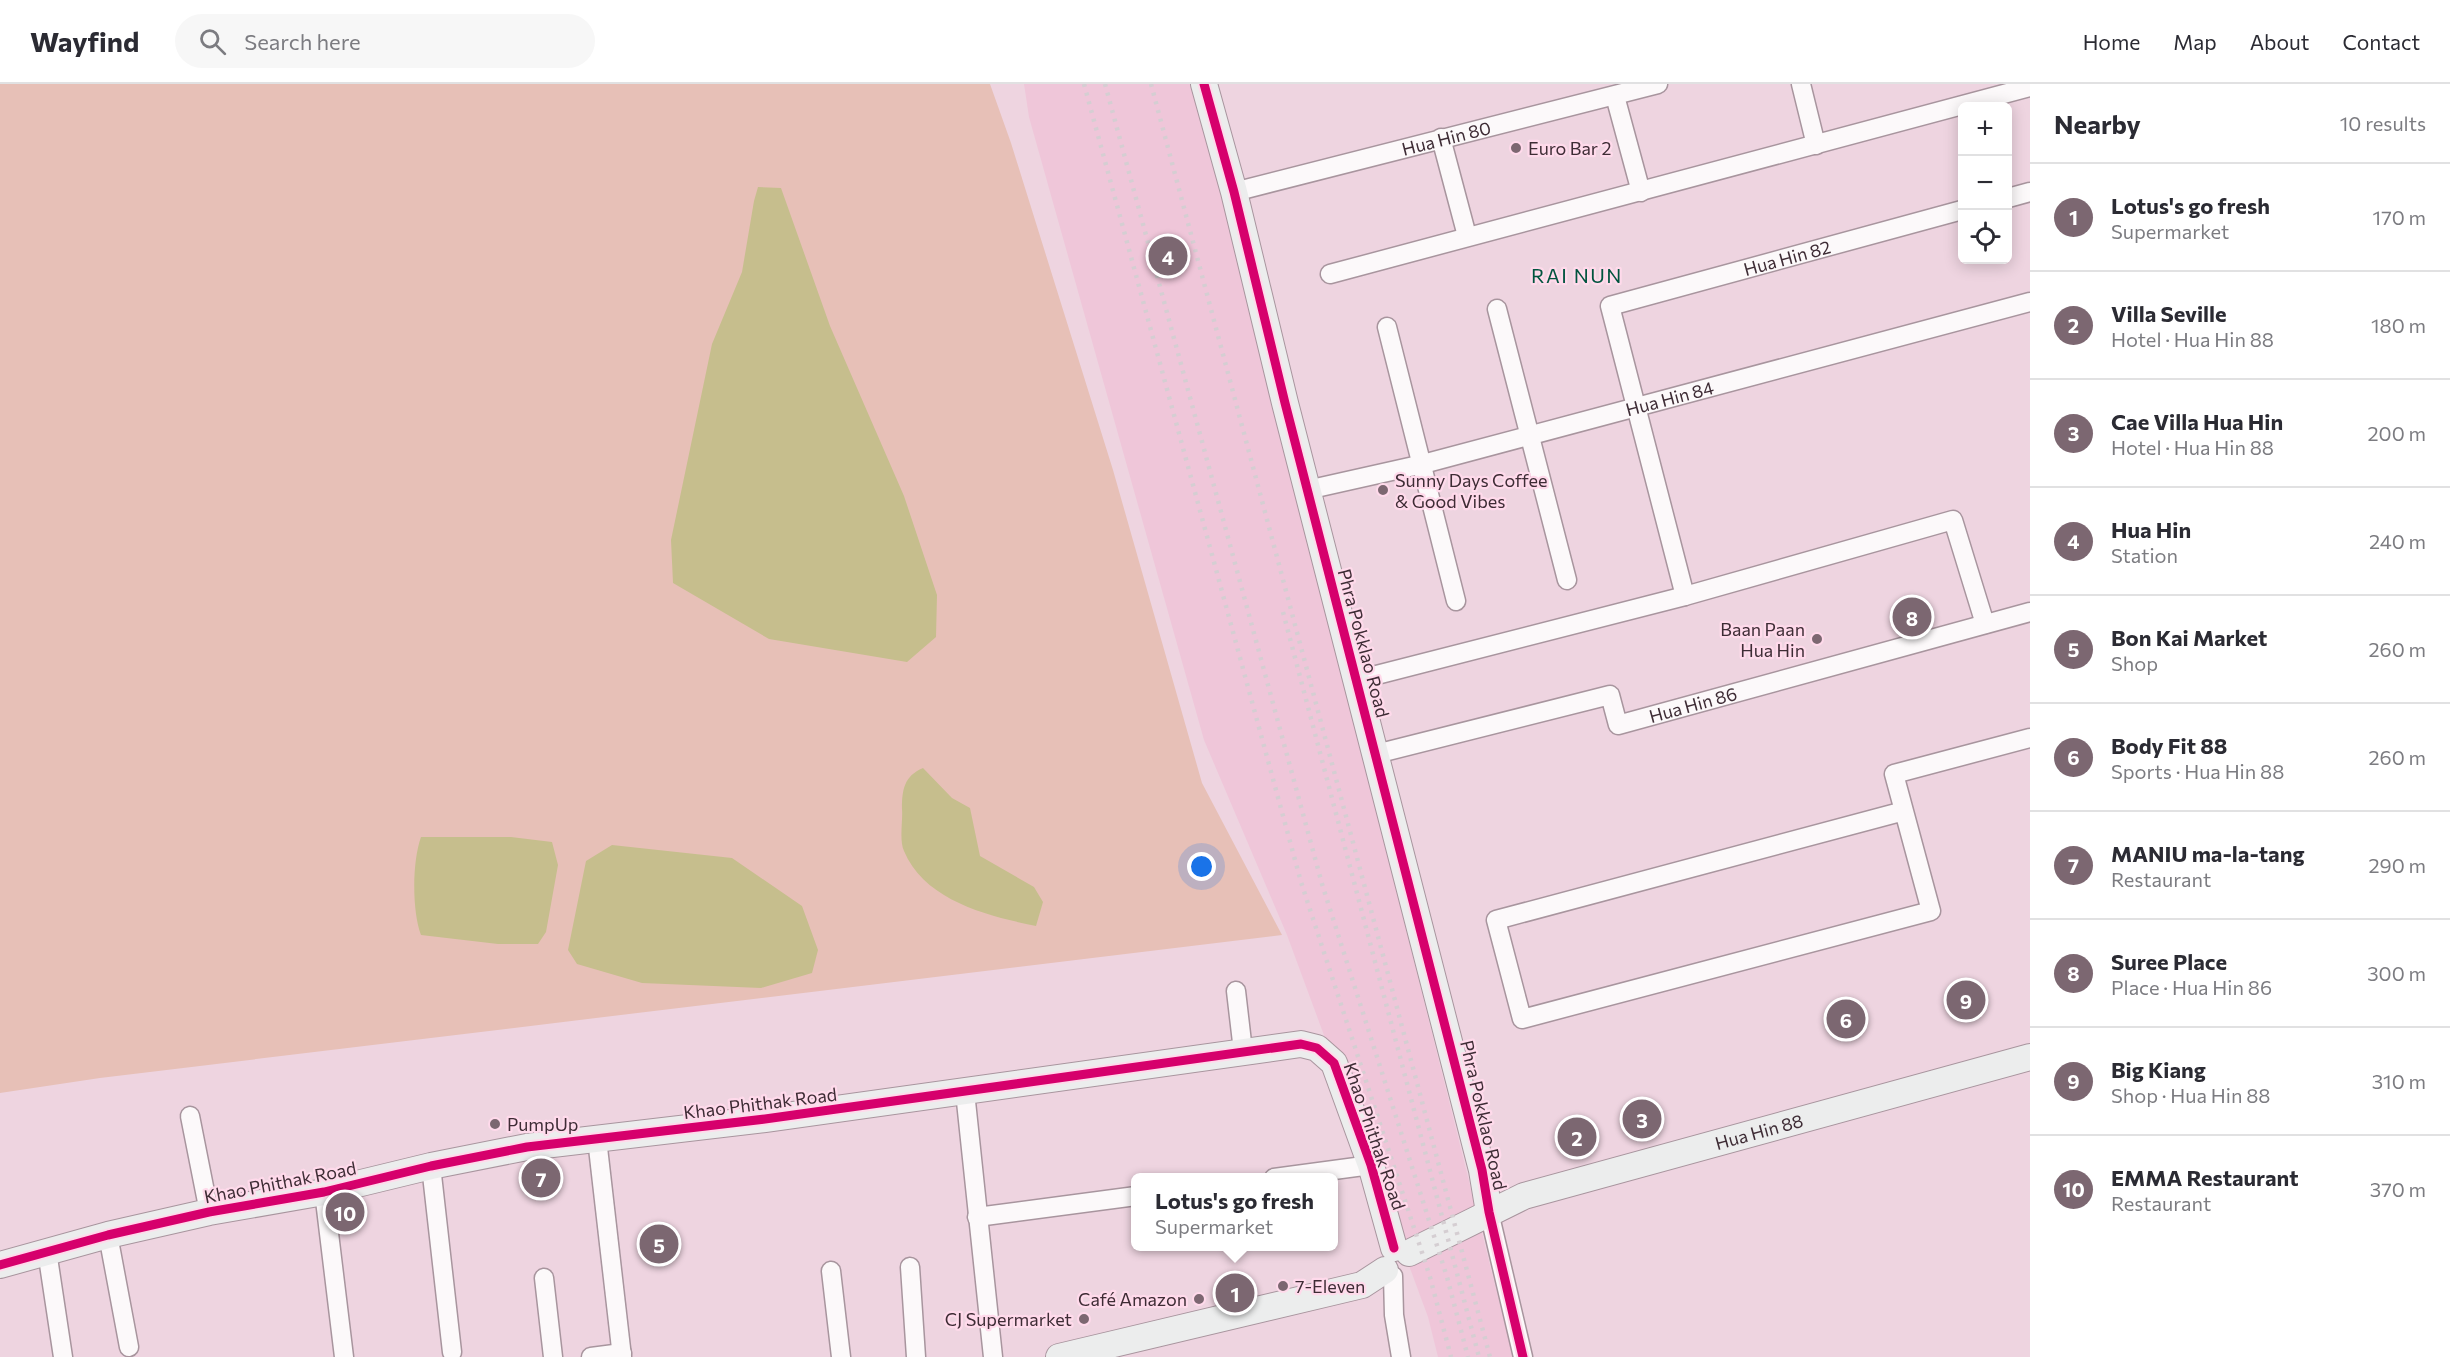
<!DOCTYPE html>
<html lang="en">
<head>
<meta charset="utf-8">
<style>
	:root { --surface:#fff; --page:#f7f7f7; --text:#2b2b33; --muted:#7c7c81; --line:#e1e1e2; --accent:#7c6771 }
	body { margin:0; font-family:Commissioner,sans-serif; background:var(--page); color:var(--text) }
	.controls { position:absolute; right:18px; top:18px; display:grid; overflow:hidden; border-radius:9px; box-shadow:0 3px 15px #0003 }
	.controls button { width:54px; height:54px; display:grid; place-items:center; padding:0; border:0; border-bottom:2px solid var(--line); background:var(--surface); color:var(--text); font:30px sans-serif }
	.you { position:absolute; left:1202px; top:783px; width:21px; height:21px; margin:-15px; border:4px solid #fff; border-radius:50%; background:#1a73e8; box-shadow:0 0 0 9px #1a73e833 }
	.badge { display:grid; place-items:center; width:39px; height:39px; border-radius:50%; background:var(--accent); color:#fff; font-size:20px; font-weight:700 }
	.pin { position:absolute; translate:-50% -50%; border:3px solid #fff; box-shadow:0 2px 6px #0006 }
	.popup { position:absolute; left:1131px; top:1089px; width:207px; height:78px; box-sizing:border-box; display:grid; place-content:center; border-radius:9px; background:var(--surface); filter:drop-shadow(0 2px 4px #0005); font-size:20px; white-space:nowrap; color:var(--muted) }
	.popup b { font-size:22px; color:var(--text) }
	.popup::after { content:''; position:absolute; left:50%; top:100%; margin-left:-12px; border:12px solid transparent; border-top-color:var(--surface) }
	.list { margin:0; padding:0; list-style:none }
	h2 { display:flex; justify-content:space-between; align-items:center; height:78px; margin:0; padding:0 24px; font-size:26px }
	h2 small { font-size:20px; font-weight:400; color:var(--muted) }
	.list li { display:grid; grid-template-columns:39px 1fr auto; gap:18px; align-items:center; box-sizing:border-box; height:108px; padding:0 24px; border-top:2px solid var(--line) }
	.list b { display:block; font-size:22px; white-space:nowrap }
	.list p { margin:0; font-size:20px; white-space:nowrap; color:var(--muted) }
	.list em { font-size:20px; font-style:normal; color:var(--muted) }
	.icon { flex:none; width:33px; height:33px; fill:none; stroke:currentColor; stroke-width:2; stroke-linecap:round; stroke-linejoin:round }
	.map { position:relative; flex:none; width:2030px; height:1273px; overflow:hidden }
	header { display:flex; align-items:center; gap:36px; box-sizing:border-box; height:84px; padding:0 30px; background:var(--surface); border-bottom:2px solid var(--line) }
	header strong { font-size:28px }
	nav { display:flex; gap:33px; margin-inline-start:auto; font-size:21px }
	.search { width:420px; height:54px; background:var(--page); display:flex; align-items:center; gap:15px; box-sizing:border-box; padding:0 21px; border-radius:33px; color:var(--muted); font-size:22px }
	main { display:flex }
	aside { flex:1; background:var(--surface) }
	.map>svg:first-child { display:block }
	.built { fill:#efc6d9 }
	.green { fill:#e7c0b7 }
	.water { fill:#c6be8d }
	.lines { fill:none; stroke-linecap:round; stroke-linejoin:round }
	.street-casing { stroke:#a8959e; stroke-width:21 }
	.secondary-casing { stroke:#a8959e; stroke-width:28 }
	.street { stroke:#fcf9fa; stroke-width:18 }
	.secondary { stroke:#eceded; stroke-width:26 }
	.rail { stroke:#d5ced2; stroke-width:4.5; stroke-dasharray:3 6; stroke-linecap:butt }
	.cycleway-casing { stroke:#ffdaeb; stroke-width:13 }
	.cycleway { stroke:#d6006c; stroke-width:9 }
	.poi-dot { fill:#7c6771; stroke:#ffdaeb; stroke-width:2 }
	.labels { text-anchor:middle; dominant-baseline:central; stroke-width:4.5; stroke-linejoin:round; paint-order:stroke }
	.street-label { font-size:18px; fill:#3e2c35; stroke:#ffdaeb }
	.poi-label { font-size:18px; fill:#3e2c35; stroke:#ffdaeb; text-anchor:start }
	.neighbourhood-label { font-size:20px; letter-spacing:1.5px; fill:#00543e; stroke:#ffdaeb }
</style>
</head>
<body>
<header>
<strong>Wayfind</strong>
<div class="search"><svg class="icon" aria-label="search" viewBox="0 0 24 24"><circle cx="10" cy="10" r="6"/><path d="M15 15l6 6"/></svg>Search here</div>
<nav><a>Home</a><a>Map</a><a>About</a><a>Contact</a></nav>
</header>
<main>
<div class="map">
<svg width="2030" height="1273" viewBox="0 0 2030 1273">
	<rect width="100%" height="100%" fill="#eed4e0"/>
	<path class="built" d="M 1024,0 L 1192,0 L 1255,242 L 1513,1273 L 1438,1273 L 1428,1233 L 1287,851 L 1204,656 L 1029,33 Z"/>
	<path class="green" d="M 0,0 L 990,0 L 1011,59 L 1113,386 L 1202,699 L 1282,851 L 100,994 L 0,1009 Z"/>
	<path class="water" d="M 758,103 L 781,104 L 830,242 L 904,412 L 937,511 L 936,553 L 907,578 L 769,555 L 673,499 L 671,456 L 712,260 L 742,188 L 754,117 Z
		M 923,684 L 952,714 L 970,724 L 980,772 L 1034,803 L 1043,818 L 1036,842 C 988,832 925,817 904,767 C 899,756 903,737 902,725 C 902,706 904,692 923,684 Z
		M 421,753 L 511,753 L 552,758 L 558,781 L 546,848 L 538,860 L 498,860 L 421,851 C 412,827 412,778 421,753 Z
		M 612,761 L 732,774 L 802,822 L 818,866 L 812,889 L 761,904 L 642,899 L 577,880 L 568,866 L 586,777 Z"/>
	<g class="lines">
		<defs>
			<g id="street">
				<path d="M 1801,0 L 1816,61"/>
				<path d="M 1615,12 L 1641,108"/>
				<path d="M 1441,54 L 1467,152"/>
				<path id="s1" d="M 1234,108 L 1658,0"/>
				<path d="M 2008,114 L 2030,108"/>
				<path d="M 1330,190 L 2030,3"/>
				<path d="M 1497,225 L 1567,496"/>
				<path d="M 1387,243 L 1456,517"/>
				<path id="s2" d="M 1307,406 L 1423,380 L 2030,218"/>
				<path id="s3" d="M 1685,512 L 1610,222 L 1962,126"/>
				<path d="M 1357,596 L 1685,512 L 1953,436 L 1985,540"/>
				<path id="s4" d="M 1376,670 L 1610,611 L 1618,641 L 2030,528"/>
				<path d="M 1904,727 L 1496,836 L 1522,935 L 1931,827 L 1894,690 L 2030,654"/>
				<path d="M 1236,907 L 1243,967"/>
				<path d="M 965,1008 L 993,1273"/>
				<path d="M 190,1032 L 209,1128"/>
				<path d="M 597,1055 L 622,1273"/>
				<path d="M 431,1082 L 452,1268"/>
				<path d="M 1274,1094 L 1371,1081"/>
				<path d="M 324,1108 L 344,1273"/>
				<path d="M 1489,1128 L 1523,1273"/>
				<path d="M 977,1133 L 1136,1112"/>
				<path d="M 108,1151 L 129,1263"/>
				<path d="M 47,1167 L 63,1273"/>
				<path d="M 910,1183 L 916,1273"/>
				<path d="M 831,1187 L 841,1273"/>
				<path d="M 1393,1192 L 1394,1231 L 1401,1273"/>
				<path d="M 544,1194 L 553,1273"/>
				<path d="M 591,1273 L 622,1269"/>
			</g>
			<g id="secondary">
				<path d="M 1204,0 L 1234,108 L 1285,319 L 1482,1086 L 1489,1128"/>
				<path id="s5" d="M 1409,1169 L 1524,1112 L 2030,973"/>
				<path d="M 0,1181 L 108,1151 L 209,1128 L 324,1108 L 431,1082 L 527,1063 L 765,1035 L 1301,960 L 1317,964 L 1334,979 L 1371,1081 L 1394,1164"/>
				<path d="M 1059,1273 L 1362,1201 L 1385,1186"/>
			</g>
		</defs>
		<use href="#street" class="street-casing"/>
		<use href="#secondary" class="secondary-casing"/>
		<use href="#street" class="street"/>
		<use href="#secondary" class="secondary"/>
		<path class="rail" d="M 1084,0 L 1301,798 L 1430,1193 L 1451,1273
			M 1105,0 L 1322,800 L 1447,1193 L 1468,1273
			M 1151,0 L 1490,1273
			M 1283,528 L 1479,1273"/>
		<defs>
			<path id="cycleway" d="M 1204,0 L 1234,108 L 1285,319 L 1482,1086 L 1489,1128 L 1523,1273
				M 0,1181 L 108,1151 L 209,1128 L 324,1108 L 431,1082 L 527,1063 L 765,1035 L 1301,960 L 1317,964 L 1334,979 L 1371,1081 L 1394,1164"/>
		</defs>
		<use href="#cycleway" class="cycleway-casing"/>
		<use href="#cycleway" class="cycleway"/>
	</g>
	<g class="poi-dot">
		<circle cx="1516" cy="64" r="6"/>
		<circle cx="1383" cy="406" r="6"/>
		<circle cx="1817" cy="555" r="6"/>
		<circle cx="495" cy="1040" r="6"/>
		<circle cx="1283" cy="1202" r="6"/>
		<circle cx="1199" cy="1215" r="6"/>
		<circle cx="1084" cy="1235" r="6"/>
	</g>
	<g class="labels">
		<g class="street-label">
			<text stroke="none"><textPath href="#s1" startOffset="219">Hua Hin 80</textPath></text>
			<text stroke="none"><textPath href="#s3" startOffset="483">Hua Hin 82</textPath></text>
			<text stroke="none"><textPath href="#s2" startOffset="374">Hua Hin 84</textPath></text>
			<text transform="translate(1364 559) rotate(75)">Phra Pokklao Road</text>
			<text stroke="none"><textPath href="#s4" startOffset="350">Hua Hin 86</textPath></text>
			<text transform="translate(760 1019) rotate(-7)">Khao Phithak Road</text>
			<text transform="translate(1484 1031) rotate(77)">Phra Pokklao Road</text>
			<text stroke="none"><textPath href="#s5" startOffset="372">Hua Hin 88</textPath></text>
			<text transform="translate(1375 1052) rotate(71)">Khao Phithak Road</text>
			<text transform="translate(280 1098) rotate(-11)">Khao Phithak Road</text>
		</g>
		<g class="poi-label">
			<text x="1528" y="64">Euro Bar 2</text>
			<text x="1395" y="396">Sunny Days Coffee<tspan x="1395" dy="21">&amp; Good Vibes</tspan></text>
			<text x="1805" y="545" text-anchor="end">Baan Paan<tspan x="1805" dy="21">Hua Hin</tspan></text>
			<text x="507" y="1040">PumpUp</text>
			<text x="1295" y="1202">7-Eleven</text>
			<text x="1187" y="1215" text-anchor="end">Café Amazon</text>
			<text x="1072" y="1235" text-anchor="end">CJ Supermarket</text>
		</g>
		<g class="neighbourhood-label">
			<text x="1577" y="191">RAI NUN</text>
		</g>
	</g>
</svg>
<div class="controls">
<button>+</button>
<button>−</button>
<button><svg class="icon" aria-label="locate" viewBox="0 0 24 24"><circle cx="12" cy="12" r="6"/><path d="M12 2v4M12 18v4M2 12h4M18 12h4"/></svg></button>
</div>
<div class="you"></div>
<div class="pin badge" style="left:1235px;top:1209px">1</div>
<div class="popup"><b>Lotus's go fresh</b>Supermarket</div>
<div class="pin badge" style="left:1577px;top:1053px">2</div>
<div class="pin badge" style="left:1642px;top:1035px">3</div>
<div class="pin badge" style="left:1168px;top:172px">4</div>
<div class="pin badge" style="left:659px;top:1160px">5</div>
<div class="pin badge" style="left:1846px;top:935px">6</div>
<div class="pin badge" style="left:541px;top:1094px">7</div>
<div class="pin badge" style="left:1912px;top:533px">8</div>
<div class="pin badge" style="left:1966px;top:916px">9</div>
<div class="pin badge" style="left:345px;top:1128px">10</div>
</div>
<aside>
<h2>Nearby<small>10 results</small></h2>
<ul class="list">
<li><span class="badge">1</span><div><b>Lotus's go fresh</b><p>Supermarket</p></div><em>170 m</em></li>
<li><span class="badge">2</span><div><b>Villa Seville</b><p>Hotel · Hua Hin 88</p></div><em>180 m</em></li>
<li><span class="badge">3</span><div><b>Cae Villa Hua Hin</b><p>Hotel · Hua Hin 88</p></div><em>200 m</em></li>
<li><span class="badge">4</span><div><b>Hua Hin</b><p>Station</p></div><em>240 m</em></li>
<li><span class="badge">5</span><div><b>Bon Kai Market</b><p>Shop</p></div><em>260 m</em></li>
<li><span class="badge">6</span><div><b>Body Fit 88</b><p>Sports · Hua Hin 88</p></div><em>260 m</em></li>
<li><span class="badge">7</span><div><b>MANIU ma-la-tang</b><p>Restaurant</p></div><em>290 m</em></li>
<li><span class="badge">8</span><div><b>Suree Place</b><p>Place · Hua Hin 86</p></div><em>300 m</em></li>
<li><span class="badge">9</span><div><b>Big Kiang</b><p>Shop · Hua Hin 88</p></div><em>310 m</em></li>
<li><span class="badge">10</span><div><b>EMMA Restaurant</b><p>Restaurant</p></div><em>370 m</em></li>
</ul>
</aside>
</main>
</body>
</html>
